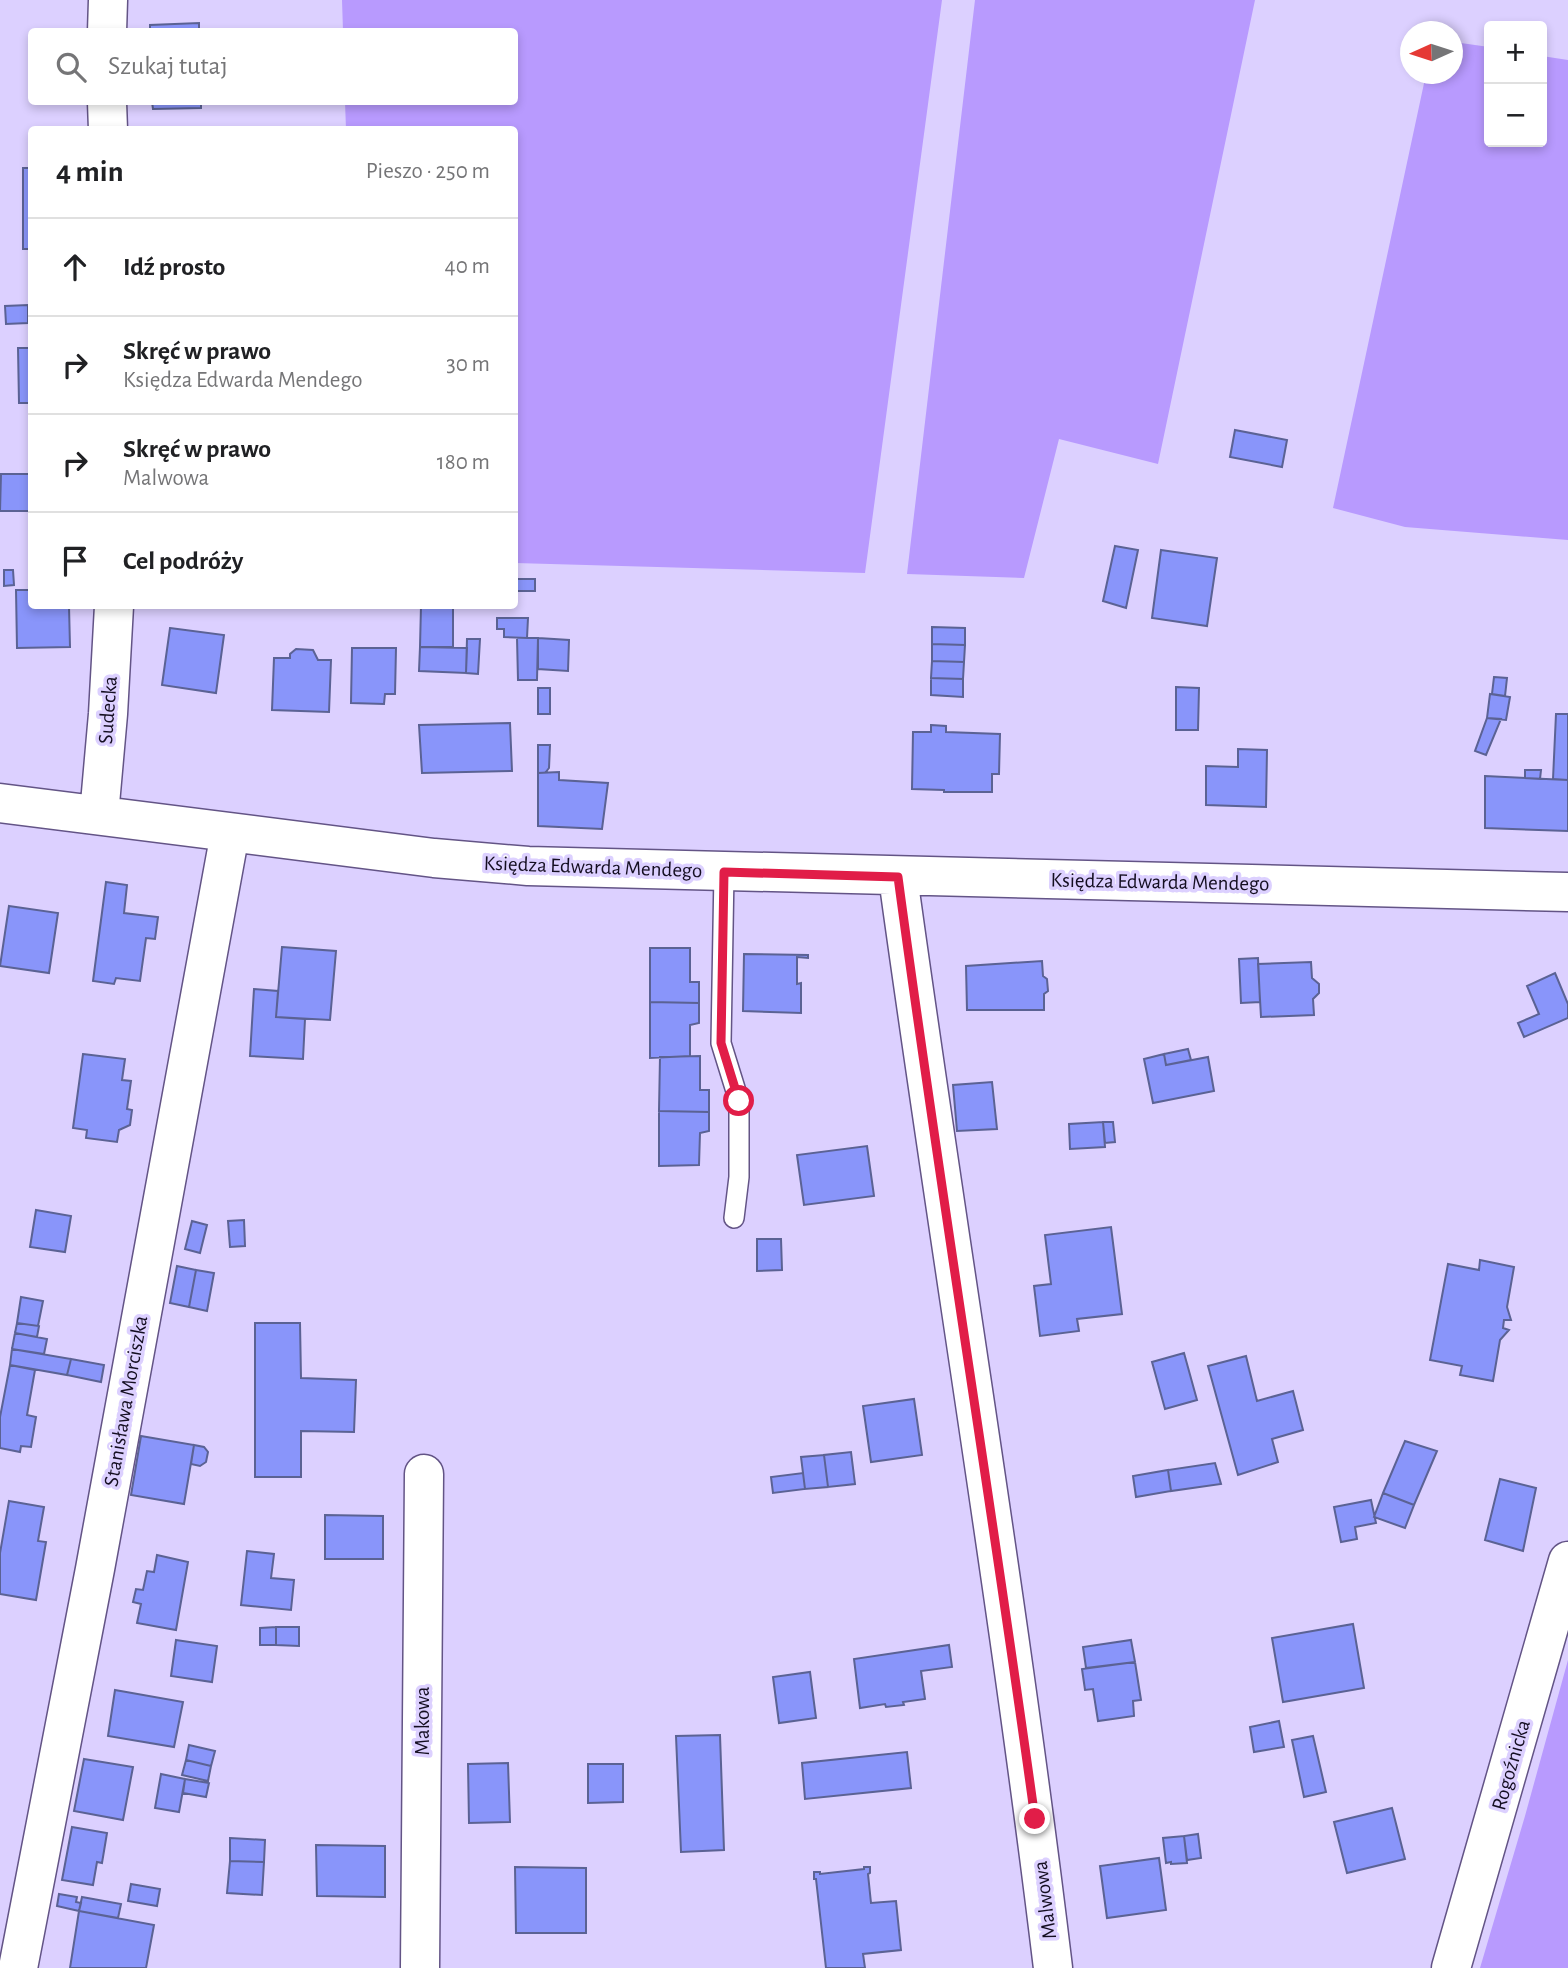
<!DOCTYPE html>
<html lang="pl">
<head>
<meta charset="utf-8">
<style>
	:root { --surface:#fff; --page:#f6f6f6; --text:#202124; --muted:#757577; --line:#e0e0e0 }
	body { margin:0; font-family:"Alegreya Sans",sans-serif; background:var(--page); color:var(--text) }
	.controls { position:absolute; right:21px; top:21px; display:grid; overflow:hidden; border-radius:7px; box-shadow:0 4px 10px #0003 }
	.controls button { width:63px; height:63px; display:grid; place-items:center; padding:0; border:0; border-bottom:2px solid var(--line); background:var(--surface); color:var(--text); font:35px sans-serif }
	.compass { position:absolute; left:1400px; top:21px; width:63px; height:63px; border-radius:50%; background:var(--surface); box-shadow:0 4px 10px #0003; rotate:267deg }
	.stop { position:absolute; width:21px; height:21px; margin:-16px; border:5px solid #e11d48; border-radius:50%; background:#fff }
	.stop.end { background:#e11d48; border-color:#fff; box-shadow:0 2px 7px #0008 }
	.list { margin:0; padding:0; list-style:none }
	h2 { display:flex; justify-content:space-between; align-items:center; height:91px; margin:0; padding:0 28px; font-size:30px }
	h2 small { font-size:23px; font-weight:400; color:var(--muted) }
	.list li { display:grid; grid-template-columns:46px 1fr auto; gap:21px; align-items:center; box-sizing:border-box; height:98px; padding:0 28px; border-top:2px solid var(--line) }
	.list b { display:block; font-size:26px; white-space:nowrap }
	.list p { margin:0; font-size:23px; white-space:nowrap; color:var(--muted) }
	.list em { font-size:23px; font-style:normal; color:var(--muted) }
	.icon { flex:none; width:38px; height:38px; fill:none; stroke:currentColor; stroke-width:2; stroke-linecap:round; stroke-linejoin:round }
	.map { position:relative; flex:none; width:1568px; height:1968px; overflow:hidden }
	.search { position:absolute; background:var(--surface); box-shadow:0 4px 10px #0003; left:28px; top:28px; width:490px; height:77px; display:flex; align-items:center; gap:18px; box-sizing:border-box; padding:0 24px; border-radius:7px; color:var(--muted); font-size:26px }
	.panel { position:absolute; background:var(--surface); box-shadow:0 4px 10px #0003; left:28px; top:126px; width:490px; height:483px; border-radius:7px }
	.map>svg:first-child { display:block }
	.green { fill:#b89afe }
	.building { fill:#8995fa; stroke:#5b6294; stroke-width:2 }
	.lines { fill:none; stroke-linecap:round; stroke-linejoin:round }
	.service-casing { stroke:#635486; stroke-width:22 }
	.minor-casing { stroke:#635486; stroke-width:41 }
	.tertiary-casing { stroke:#635486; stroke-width:41 }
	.service { stroke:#fff; stroke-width:19 }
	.minor { stroke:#fff; stroke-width:38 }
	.tertiary { stroke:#fff; stroke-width:38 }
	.route { stroke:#e11d48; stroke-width:9 }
	.labels { text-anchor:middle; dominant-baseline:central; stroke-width:7; stroke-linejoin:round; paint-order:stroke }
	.street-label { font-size:21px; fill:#140e21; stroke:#dcd0ff }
</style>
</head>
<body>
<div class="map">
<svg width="1568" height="1968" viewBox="0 0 1568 1968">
	<rect width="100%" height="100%" fill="#dcd0ff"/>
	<path class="green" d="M 342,0 L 942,0 L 865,573 L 515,563 L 514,130 L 346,129 L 345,102 L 514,102 L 514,32 L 343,31 Z
		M 975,0 L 1255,0 L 1158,464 L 1059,439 L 1024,578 L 907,574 Z
		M 1454,42 L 1489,47 L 1489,142 L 1542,142 L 1542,56 L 1568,60 L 1568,540 L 1405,527 L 1333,508 L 1426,74 L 1452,74 Z
		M 1568,1660 L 1568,1968 L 1480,1968 L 1525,1816 Z"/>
	<path class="building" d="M 199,23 L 199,32 L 150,32 L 150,25 Z
		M 152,102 L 201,102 L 201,108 L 153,109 Z
		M 23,168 L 32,168 L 32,249 L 23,249 Z
		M 28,305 L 28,323 L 6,324 L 5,306 Z
		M 18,348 L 32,348 L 32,403 L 19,403 Z
		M 1235,430 L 1287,440 L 1282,467 L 1230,457 Z
		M 1,474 L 32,474 L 32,511 L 0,511 Z
		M 1115,546 L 1138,550 L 1126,608 L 1103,601 Z
		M 1161,550 L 1217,558 L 1207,626 L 1152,618 Z
		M 4,570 L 13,570 L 14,585 L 4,586 Z
		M 514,579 L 535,579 L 535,591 L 514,591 Z
		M 16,590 L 32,590 L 32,606 L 69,606 L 70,647 L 17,648 Z
		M 421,606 L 453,606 L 453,647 L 420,647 Z
		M 497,618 L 528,618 L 527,638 L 504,637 L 504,629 L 497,629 Z
		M 932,627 L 965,628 L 965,645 L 932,644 Z
		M 170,628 L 224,635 L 216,693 L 162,685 Z
		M 517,638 L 538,638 L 537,680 L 518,680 Z
		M 538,638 L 569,640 L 568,671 L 538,669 Z
		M 467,639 L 480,639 L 478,674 L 466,673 Z
		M 932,644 L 965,645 L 964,662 L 932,661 Z
		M 420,647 L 467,648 L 466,673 L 419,671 Z
		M 352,648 L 396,648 L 395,694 L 385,694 L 384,704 L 351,703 Z
		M 296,649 L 313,650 L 318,660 L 331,660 L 329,712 L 272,710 L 274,658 L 290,658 L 290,654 Z
		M 932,661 L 964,662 L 963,679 L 931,678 Z
		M 1494,677 L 1507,678 L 1505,696 L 1492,694 Z
		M 931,678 L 963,679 L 963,697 L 931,695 Z
		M 1176,687 L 1199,688 L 1198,730 L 1176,730 Z
		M 538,688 L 550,688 L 550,714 L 538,714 Z
		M 1490,694 L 1510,697 L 1506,720 L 1487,718 Z
		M 1556,714 L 1568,714 L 1568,780 L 1553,779 Z
		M 1487,718 L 1501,719 L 1486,755 L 1475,751 Z
		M 510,723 L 512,771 L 422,773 L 419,725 Z
		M 931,725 L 946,726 L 946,732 L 1000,734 L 999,774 L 992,774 L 992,792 L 944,792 L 944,790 L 912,789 L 913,732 L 931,732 Z
		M 538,745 L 550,745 L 549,768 L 545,773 L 538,773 Z
		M 1238,749 L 1267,750 L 1266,807 L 1206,805 L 1206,766 L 1238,767 Z
		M 1525,770 L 1541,770 L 1540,779 L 1525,778 Z
		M 559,772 L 559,780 L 608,783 L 602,829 L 538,826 L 538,773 Z
		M 1485,776 L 1568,780 L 1568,831 L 1485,828 Z
		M 106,882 L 127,885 L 124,913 L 158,917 L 155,939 L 146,938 L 140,981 L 116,978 L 114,984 L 93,981 Z
		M 9,906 L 58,913 L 49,973 L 0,966 Z
		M 282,947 L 336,951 L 330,1020 L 276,1017 Z
		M 650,948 L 690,948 L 690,982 L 699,982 L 699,1003 L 650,1002 Z
		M 744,954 L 808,955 L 808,958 L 797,957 L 797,984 L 801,983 L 801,1013 L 743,1011 Z
		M 1258,958 L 1260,1002 L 1241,1003 L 1239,959 Z
		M 1042,961 L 1043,976 L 1047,979 L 1048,991 L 1044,994 L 1044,1010 L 967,1010 L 966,966 Z
		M 1311,962 L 1312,978 L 1319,984 L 1319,993 L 1313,999 L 1314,1015 L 1261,1017 L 1258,964 Z
		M 1555,973 L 1568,1004 L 1568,1018 L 1524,1037 L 1518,1023 L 1539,1014 L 1527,986 Z
		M 254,989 L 278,991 L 276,1017 L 305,1019 L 303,1059 L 250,1056 Z
		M 650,1002 L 699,1003 L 699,1023 L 690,1025 L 690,1056 L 650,1058 Z
		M 1188,1049 L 1191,1060 L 1166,1065 L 1164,1054 Z
		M 83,1054 L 125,1059 L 122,1080 L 131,1081 L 127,1109 L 132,1110 L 130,1125 L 119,1130 L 117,1142 L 86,1138 L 87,1130 L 73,1128 Z
		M 1164,1054 L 1166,1065 L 1208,1057 L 1214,1091 L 1153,1103 L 1144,1059 Z
		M 700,1056 L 700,1090 L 709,1090 L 709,1112 L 659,1111 L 660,1057 Z
		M 992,1082 L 997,1129 L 957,1131 L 953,1085 Z
		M 659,1111 L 709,1112 L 709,1131 L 700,1133 L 699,1165 L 659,1166 Z
		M 1103,1122 L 1113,1122 L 1115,1142 L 1105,1143 Z
		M 1103,1122 L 1105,1147 L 1070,1149 L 1069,1124 Z
		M 867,1146 L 874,1196 L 804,1205 L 797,1155 Z
		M 36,1210 L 71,1216 L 65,1252 L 30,1247 Z
		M 244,1220 L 245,1246 L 230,1247 L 228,1221 Z
		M 192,1221 L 207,1225 L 200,1253 L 185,1249 Z
		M 1111,1227 L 1122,1314 L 1077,1319 L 1079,1331 L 1040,1336 L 1034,1286 L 1051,1284 L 1045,1235 Z
		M 757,1239 L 781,1239 L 782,1270 L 757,1271 Z
		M 1480,1260 L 1514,1267 L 1507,1307 L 1511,1320 L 1504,1320 L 1503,1328 L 1509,1330 L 1500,1340 L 1493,1381 L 1460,1375 L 1462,1366 L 1430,1360 L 1448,1264 L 1479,1270 Z
		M 177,1266 L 196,1270 L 189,1307 L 170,1303 Z
		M 196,1270 L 214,1273 L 207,1311 L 189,1307 Z
		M 21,1297 L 43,1301 L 38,1326 L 17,1323 Z
		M 17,1323 L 39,1326 L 37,1337 L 15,1333 Z
		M 255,1323 L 300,1323 L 301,1378 L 356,1380 L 354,1432 L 301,1431 L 301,1477 L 255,1477 Z
		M 15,1333 L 47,1339 L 44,1354 L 12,1349 Z
		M 12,1349 L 71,1359 L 67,1375 L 10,1365 Z
		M 1184,1353 L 1197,1400 L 1165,1409 L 1152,1362 Z
		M 1246,1356 L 1257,1401 L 1293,1391 L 1303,1430 L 1272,1439 L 1278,1462 L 1238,1475 L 1208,1366 Z
		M 71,1359 L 104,1365 L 101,1382 L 67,1375 Z
		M 10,1365 L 35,1370 L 27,1415 L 36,1417 L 31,1447 L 21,1446 L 20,1452 L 0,1448 L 0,1417 Z
		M 914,1399 L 922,1455 L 871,1462 L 863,1406 Z
		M 141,1436 L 194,1445 L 184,1504 L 131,1495 Z
		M 1405,1441 L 1437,1451 L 1414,1505 L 1383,1493 Z
		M 194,1445 L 204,1447 L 208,1452 L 206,1462 L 200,1466 L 191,1464 Z
		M 851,1452 L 855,1484 L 828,1487 L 824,1455 Z
		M 824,1455 L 828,1487 L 805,1489 L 801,1457 Z
		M 1215,1463 L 1221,1484 L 1171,1491 L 1168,1470 Z
		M 1168,1470 L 1171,1491 L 1136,1497 L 1133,1476 Z
		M 803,1473 L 805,1489 L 773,1493 L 771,1477 Z
		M 1500,1479 L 1536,1488 L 1523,1551 L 1485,1540 Z
		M 1383,1493 L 1414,1505 L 1405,1528 L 1374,1517 Z
		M 1371,1500 L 1376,1523 L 1355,1527 L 1357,1539 L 1341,1542 L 1334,1507 Z
		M 9,1501 L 44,1507 L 38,1541 L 46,1542 L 36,1600 L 0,1594 L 0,1553 Z
		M 325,1515 L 383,1516 L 383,1559 L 325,1559 Z
		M 247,1551 L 274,1554 L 271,1578 L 294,1580 L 291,1610 L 241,1605 Z
		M 157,1555 L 188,1562 L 176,1630 L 137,1623 L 141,1604 L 133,1602 L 136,1589 L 143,1590 L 147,1571 L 154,1572 Z
		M 1353,1624 L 1364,1688 L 1283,1702 L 1272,1638 Z
		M 276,1627 L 299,1627 L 299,1646 L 276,1645 Z
		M 276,1627 L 276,1645 L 260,1645 L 260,1628 Z
		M 176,1640 L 217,1646 L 212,1682 L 171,1676 Z
		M 1131,1640 L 1135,1662 L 1086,1668 L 1083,1647 Z
		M 949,1645 L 952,1667 L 921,1671 L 925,1699 L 903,1702 L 904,1705 L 886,1707 L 885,1704 L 860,1708 L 854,1659 Z
		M 1135,1662 L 1141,1700 L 1133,1701 L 1134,1716 L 1098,1721 L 1093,1689 L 1085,1690 L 1082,1669 Z
		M 810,1672 L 816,1718 L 779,1723 L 773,1677 Z
		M 115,1690 L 183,1702 L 174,1747 L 108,1736 Z
		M 1279,1721 L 1284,1747 L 1254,1752 L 1250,1727 Z
		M 720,1735 L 724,1850 L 681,1852 L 676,1736 Z
		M 1313,1736 L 1326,1792 L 1304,1797 L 1292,1740 Z
		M 189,1745 L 215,1751 L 211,1766 L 186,1760 Z
		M 907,1752 L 911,1788 L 805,1799 L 802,1763 Z
		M 84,1759 L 133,1767 L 123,1820 L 74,1811 Z
		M 186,1760 L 211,1766 L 208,1781 L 182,1775 Z
		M 508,1763 L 510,1822 L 469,1823 L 468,1764 Z
		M 588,1764 L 623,1764 L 623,1802 L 588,1803 Z
		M 161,1774 L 185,1779 L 179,1812 L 155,1808 Z
		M 185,1779 L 209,1783 L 206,1797 L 183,1793 Z
		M 1392,1808 L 1405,1859 L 1347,1873 L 1334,1822 Z
		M 72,1827 L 107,1833 L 102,1863 L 97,1862 L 93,1885 L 62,1880 Z
		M 1198,1834 L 1201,1858 L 1187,1860 L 1184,1836 Z
		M 1184,1836 L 1187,1863 L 1171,1864 L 1171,1862 L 1166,1863 L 1163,1838 Z
		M 230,1838 L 265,1840 L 264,1862 L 230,1861 Z
		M 316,1845 L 385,1846 L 385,1897 L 317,1896 Z
		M 1159,1858 L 1166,1910 L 1107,1918 L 1100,1866 Z
		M 230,1861 L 264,1862 L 262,1895 L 227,1893 Z
		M 515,1867 L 586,1868 L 586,1933 L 516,1933 Z
		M 864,1867 L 870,1867 L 870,1873 L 868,1874 L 871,1903 L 896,1901 L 901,1950 L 863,1954 L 865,1968 L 826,1968 L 816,1879 L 814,1879 L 814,1872 L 820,1872 L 820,1874 L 864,1869 Z
		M 131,1884 L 160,1889 L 157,1906 L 128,1901 Z
		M 59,1894 L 77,1897 L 76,1902 L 81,1903 L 79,1911 L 57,1906 Z
		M 82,1897 L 121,1904 L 118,1918 L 79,1911 Z
		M 79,1911 L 154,1925 L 146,1968 L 70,1968 Z"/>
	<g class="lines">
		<defs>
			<path id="service" d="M 724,872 L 721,1043 L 739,1101 L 739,1177 L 734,1218"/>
			<path id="minor" d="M 107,32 L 108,0
				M 107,102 L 108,130
				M 0,803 L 434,858 L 528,866 L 1568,892
				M 99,815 L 108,714 L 114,606
				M 898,877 C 948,1241 1009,1603 1053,1968
				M 18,1968 L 95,1569 L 230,833
				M 420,1968 L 424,1474"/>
			<path id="tertiary" d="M 1451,1968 L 1568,1561"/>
		</defs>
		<use href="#service" class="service-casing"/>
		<use href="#minor" class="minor-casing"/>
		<use href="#tertiary" class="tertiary-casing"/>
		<use href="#service" class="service"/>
		<use href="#minor" class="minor"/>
		<use href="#tertiary" class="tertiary"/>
	</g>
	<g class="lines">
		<path class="route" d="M 739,1101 L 721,1043 L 724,872 L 898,877 C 940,1191 992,1505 1035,1819"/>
	</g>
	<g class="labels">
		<g class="street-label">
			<text transform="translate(108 710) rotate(-86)">Sudecka</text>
			<text transform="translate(593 867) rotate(2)">Księdza Edwarda Mendego</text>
			<text transform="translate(1160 882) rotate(1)">Księdza Edwarda Mendego</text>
			<text transform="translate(126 1401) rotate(-80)">Stanisława Morciszka</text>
			<text transform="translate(422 1721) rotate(-90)">Makowa</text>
			<text transform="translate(1511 1765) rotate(-74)">Rogoźnicka</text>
			<text transform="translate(1045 1900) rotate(-97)">Malwowa</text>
		</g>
	</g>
</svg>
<div class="controls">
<button>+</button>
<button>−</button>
</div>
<svg class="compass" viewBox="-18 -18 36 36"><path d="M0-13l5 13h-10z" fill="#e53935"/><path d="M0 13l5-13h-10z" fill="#757577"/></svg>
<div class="stop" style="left:739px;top:1101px"></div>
<div class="stop end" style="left:1035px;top:1819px"></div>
<div class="search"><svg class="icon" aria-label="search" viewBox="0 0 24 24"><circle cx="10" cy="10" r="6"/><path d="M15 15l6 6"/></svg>Szukaj tutaj</div>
<section class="panel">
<h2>4 min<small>Pieszo · 250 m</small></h2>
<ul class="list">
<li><svg class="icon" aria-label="ahead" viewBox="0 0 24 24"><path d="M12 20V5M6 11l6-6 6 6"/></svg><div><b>Idź prosto</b></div><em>40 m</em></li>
<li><svg class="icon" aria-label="right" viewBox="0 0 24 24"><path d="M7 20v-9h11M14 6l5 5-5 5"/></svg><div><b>Skręć w prawo</b><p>Księdza Edwarda Mendego</p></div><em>30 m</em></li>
<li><svg class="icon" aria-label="right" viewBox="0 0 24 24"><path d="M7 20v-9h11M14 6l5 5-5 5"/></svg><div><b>Skręć w prawo</b><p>Malwowa</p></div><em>180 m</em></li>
<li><svg class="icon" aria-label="arrive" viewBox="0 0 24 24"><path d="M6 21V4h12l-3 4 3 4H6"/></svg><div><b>Cel podróży</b></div></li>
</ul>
</section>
</div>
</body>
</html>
